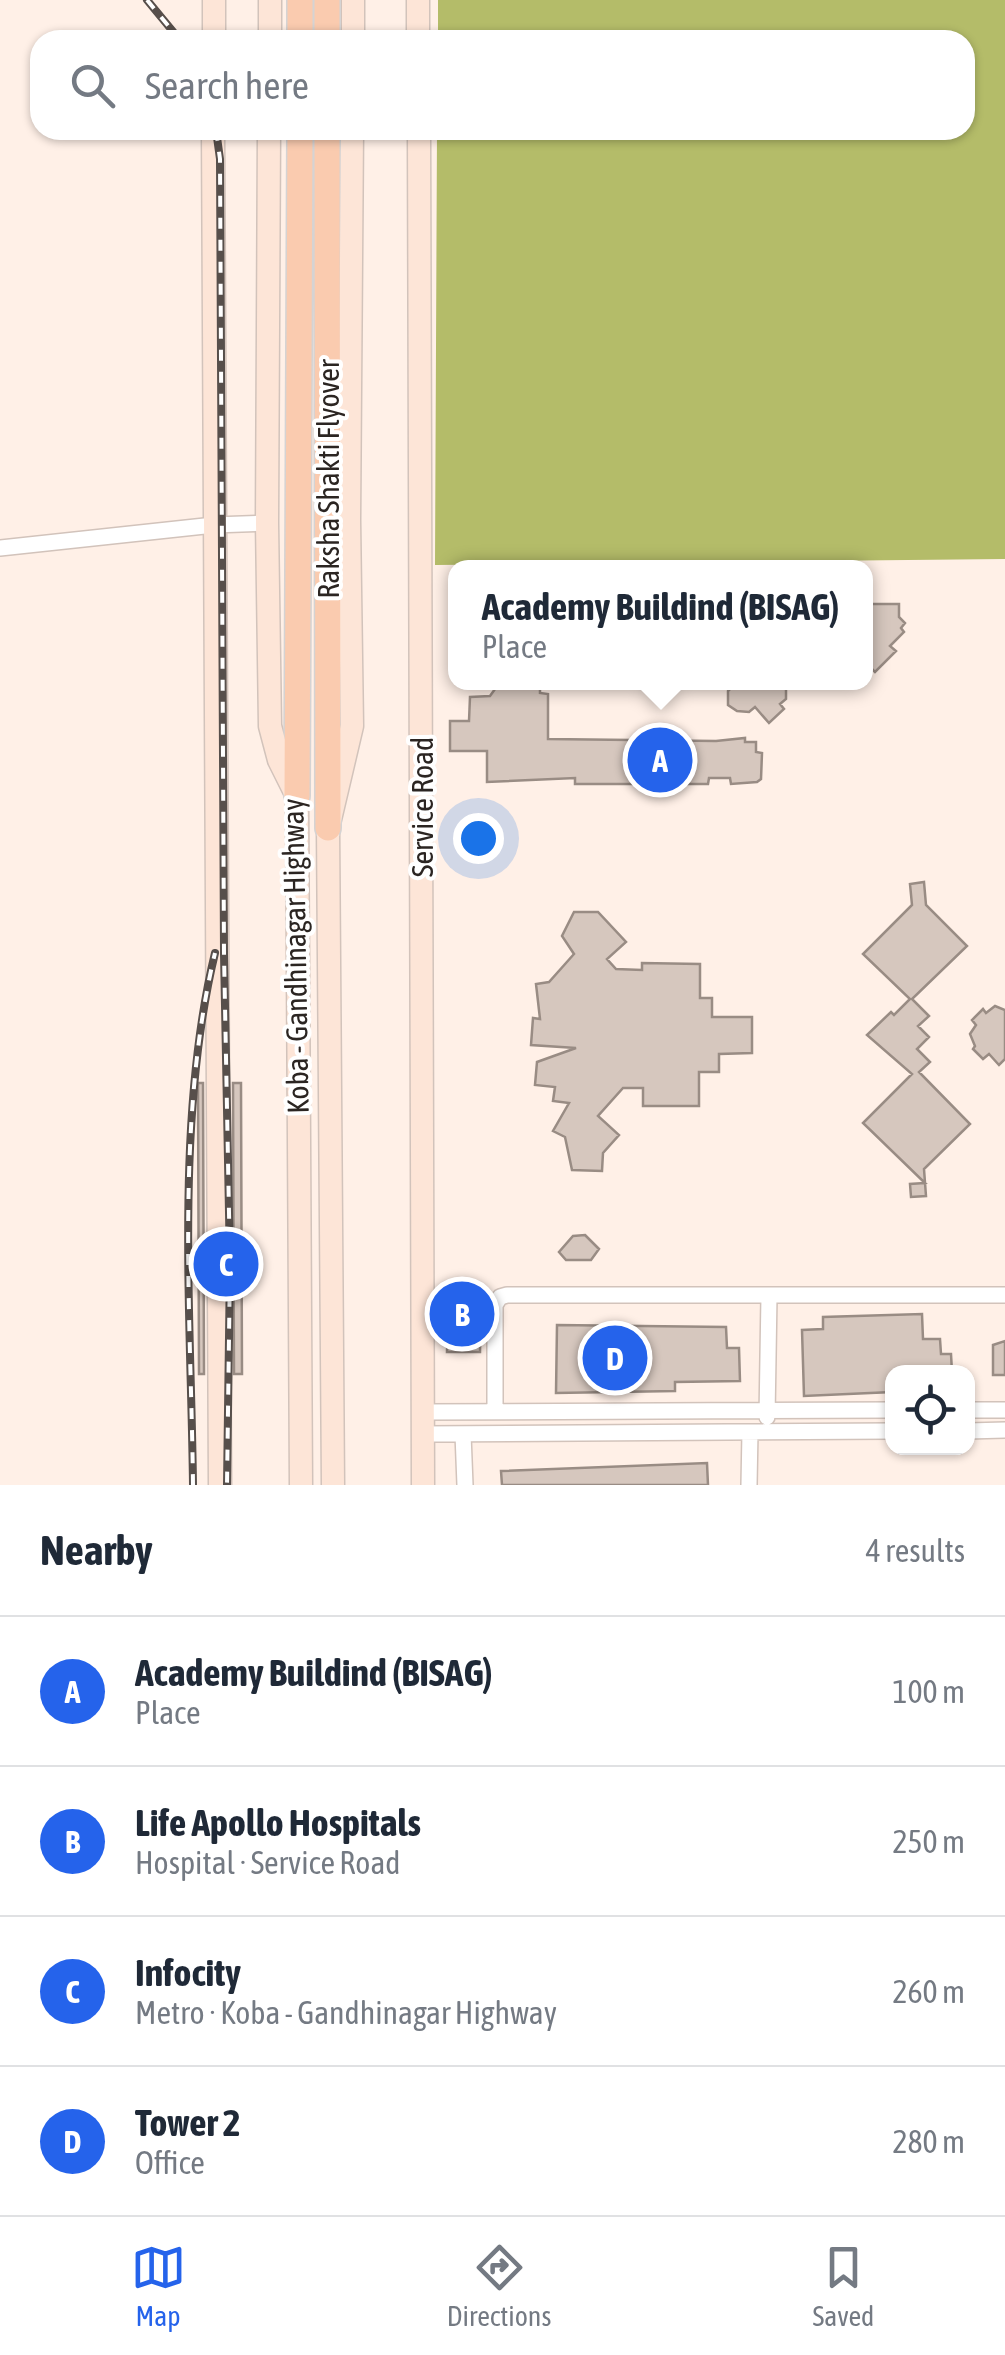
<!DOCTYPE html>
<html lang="en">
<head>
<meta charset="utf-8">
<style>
	:root { --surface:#fff; --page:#f2f2f3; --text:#1f2937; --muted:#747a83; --line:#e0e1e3; --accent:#2563eb }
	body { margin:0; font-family:"Asap Condensed",sans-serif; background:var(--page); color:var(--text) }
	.controls { position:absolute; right:30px; bottom:30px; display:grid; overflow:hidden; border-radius:20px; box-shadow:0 2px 8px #0004 }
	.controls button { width:90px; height:90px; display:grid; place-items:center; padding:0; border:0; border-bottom:2px solid var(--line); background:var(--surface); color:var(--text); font:50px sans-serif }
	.you { position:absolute; left:478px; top:838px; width:35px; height:35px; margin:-25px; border:8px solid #fff; border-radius:50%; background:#1a73e8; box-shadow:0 0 0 15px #1a73e833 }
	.badge { display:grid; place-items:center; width:65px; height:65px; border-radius:50%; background:var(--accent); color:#fff; font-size:32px; font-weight:700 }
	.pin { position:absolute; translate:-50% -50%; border:5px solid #fff; box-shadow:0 2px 10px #0006 }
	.popup { position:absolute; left:448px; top:560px; width:425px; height:130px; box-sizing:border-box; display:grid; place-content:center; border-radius:20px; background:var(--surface); filter:drop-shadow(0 2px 8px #0005); font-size:32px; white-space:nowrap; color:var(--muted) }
	.popup b { font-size:38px; color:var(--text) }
	.popup::after { content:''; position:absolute; left:50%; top:100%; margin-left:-20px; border:20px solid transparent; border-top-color:var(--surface) }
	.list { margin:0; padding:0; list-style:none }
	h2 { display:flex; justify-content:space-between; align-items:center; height:130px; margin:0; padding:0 40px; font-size:42px }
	h2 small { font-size:32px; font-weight:400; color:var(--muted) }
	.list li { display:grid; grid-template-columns:65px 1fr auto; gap:30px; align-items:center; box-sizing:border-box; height:150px; padding:0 40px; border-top:2px solid var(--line) }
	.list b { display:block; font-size:38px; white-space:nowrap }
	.list p { margin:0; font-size:32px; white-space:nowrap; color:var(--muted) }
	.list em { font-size:32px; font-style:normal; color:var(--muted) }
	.icon { flex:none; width:55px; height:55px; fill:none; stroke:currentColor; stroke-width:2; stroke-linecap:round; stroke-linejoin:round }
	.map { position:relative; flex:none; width:1005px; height:1485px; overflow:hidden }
	.search { position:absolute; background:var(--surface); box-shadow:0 2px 8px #0004; left:30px; right:30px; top:30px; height:110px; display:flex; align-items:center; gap:25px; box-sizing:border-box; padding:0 35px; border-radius:30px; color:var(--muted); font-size:38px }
	.sheet { height:730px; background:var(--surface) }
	nav { display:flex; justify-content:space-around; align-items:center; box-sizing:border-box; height:140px; border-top:2px solid var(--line); background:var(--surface); font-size:28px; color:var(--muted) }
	nav a { display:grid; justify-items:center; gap:5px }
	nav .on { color:var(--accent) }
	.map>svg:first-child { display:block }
	.forest { fill:#b4bc69 }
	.building { fill:#d6c7be; stroke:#998c84; stroke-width:2.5 }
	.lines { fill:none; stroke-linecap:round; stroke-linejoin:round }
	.street-casing { stroke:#d2c3bb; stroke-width:18 }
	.secondary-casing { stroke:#d2c3bb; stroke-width:25 }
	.primary-casing { stroke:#d5d3d3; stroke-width:28 }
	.street { stroke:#fff; stroke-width:15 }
	.secondary { stroke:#fde5d7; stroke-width:22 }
	.primary { stroke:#facbaf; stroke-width:25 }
	.rail-casing { stroke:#574f4b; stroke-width:8 }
	.rail { stroke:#fff; stroke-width:4; stroke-dasharray:11; stroke-linecap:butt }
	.labels { text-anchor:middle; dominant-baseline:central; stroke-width:8; stroke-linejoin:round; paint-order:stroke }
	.street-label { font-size:30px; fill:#2b2522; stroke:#fff }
</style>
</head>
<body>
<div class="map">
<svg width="1005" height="1485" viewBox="0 0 1005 1485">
	<rect width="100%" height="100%" fill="#fff0e7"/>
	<path class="forest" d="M 438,0 L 1005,0 L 1005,559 L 435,565 L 437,130 L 965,130 L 965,40 L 438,40 Z"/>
	<path class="building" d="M 865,604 L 899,604 L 899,617 L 905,623 L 901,628 L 904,632 L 890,646 L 896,651 L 875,672 L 870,667 L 865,673 Z
		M 500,682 L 540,682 L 540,693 L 548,694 L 548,739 L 716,741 L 745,738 L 745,742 L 756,742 L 756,752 L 762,753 L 761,779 L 757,782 L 731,784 L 730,778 L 709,778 L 708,784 L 575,784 L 575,778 L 487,782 L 487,751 L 450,751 L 450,721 L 469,721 L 470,697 L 490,696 Z
		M 786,682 L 786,699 L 780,704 L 784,709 L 769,723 L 755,707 L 749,712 L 737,711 L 728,705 L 728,691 L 735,684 Z
		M 924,882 L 926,905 L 967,946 L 912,999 L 929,1016 L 918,1026 L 929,1037 L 917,1049 L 930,1062 L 919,1072 L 970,1124 L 924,1169 L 926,1196 L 911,1197 L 910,1184 L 925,1183 L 863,1123 L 912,1074 L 867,1035 L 891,1012 L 894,1015 L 910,999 L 863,954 L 912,905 L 910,884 Z
		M 574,912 L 598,912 L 626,942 L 607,959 L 616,969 L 642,970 L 642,963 L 700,964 L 700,998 L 712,998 L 712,1017 L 752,1017 L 752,1053 L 719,1054 L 719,1072 L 699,1072 L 699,1106 L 643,1106 L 643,1088 L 623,1088 L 598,1116 L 619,1135 L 603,1153 L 602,1171 L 572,1170 L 565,1137 L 553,1131 L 569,1103 L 553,1101 L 555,1087 L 535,1085 L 537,1062 L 576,1048 L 531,1045 L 533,1018 L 540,1019 L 536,984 L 549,982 L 574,954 L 562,936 Z
		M 995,1006 L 1005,1010 L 1005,1059 L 999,1065 L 989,1054 L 983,1059 L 973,1049 L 975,1046 L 970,1034 L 976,1025 L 972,1020 L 983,1009 L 986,1013 Z
		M 198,1083 L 203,1083 L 204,1374 L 199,1374 Z
		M 233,1083 L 241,1083 L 242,1374 L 234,1374 Z
		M 585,1235 L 599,1249 L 591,1260 L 566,1260 L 559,1252 L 573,1236 Z
		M 448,1291 L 481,1291 L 480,1352 L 447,1352 Z
		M 922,1314 L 923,1339 L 940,1339 L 941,1354 L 951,1354 L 952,1372 L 892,1372 L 892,1392 L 804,1396 L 802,1330 L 823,1329 L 823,1317 Z
		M 557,1325 L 726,1327 L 727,1348 L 739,1348 L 740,1381 L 675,1382 L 675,1391 L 556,1393 Z
		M 1005,1341 L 1005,1375 L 993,1375 L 993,1345 Z
		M 707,1463 L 708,1485 L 502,1485 L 501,1471 Z"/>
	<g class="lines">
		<defs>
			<path id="street" d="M 0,548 L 214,525 L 267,523
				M 968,1410 L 1005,1410
				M 423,1412 L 892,1410
				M 495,1412 L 495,1305 L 500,1297 L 507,1295 L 1005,1295
				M 767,1417 L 769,1296
				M 968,1431 L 1005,1430
				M 423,1434 L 892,1431
				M 463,1434 L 465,1485
				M 749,1485 L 750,1432"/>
			<path id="secondary" d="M 418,0 L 418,40
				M 214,40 L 214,0
				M 270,40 L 270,0
				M 353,40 L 353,0
				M 213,130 L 220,1485
				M 269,130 L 267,523 L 270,726 L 279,760 L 297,796 L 301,1485
				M 419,130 L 423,1485
				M 333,1485 L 328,828 L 352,726 L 349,520 L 352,130"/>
			<path id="primary" d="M 300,40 L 300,0
				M 327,40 L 327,0
				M 327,130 L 328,828
				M 297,796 L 300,130"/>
		</defs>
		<use href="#street" class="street-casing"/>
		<use href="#secondary" class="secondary-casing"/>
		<use href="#primary" class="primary-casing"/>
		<use href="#street" class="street"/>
		<use href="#secondary" class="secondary"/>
		<use href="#primary" class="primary"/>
		<defs>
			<path id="rail" d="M 147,0 L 180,40
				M 216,130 L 220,159 L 224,954 L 230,1264 L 227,1485
				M 193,1485 C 191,1314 175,1119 215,953"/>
		</defs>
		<use href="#rail" class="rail-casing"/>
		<use href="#rail" class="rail"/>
	</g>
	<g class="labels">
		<g class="street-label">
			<text transform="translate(328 479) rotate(-90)">Raksha Shakti Flyover</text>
			<text transform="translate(422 807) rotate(-90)">Service Road</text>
			<text transform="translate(295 956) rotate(-91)">Koba - Gandhinagar Highway</text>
		</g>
	</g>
</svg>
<div class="controls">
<button><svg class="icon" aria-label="locate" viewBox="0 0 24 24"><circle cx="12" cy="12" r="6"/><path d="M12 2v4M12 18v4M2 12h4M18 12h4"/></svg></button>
</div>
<div class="you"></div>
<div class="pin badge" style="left:660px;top:760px">A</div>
<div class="popup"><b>Academy Buildind (BISAG)</b>Place</div>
<div class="pin badge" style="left:462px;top:1314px">B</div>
<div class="pin badge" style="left:226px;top:1264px">C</div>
<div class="pin badge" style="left:615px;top:1358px">D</div>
<div class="search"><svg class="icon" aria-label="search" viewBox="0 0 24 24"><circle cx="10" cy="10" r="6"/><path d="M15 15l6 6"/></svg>Search here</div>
</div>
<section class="sheet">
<h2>Nearby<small>4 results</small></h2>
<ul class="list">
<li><span class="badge">A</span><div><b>Academy Buildind (BISAG)</b><p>Place</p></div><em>100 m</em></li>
<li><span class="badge">B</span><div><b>Life Apollo Hospitals</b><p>Hospital · Service Road</p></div><em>250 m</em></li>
<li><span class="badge">C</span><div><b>Infocity</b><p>Metro · Koba - Gandhinagar Highway</p></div><em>260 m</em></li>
<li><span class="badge">D</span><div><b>Tower 2</b><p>Office</p></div><em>280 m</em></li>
</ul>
</section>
<nav>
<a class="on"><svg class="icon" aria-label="map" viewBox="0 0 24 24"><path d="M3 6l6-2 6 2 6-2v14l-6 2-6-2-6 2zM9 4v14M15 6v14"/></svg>Map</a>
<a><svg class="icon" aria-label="directions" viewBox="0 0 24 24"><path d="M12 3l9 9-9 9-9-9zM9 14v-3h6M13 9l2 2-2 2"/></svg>Directions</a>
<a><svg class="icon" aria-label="saved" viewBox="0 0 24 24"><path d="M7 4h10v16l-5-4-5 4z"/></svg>Saved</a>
</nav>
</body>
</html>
